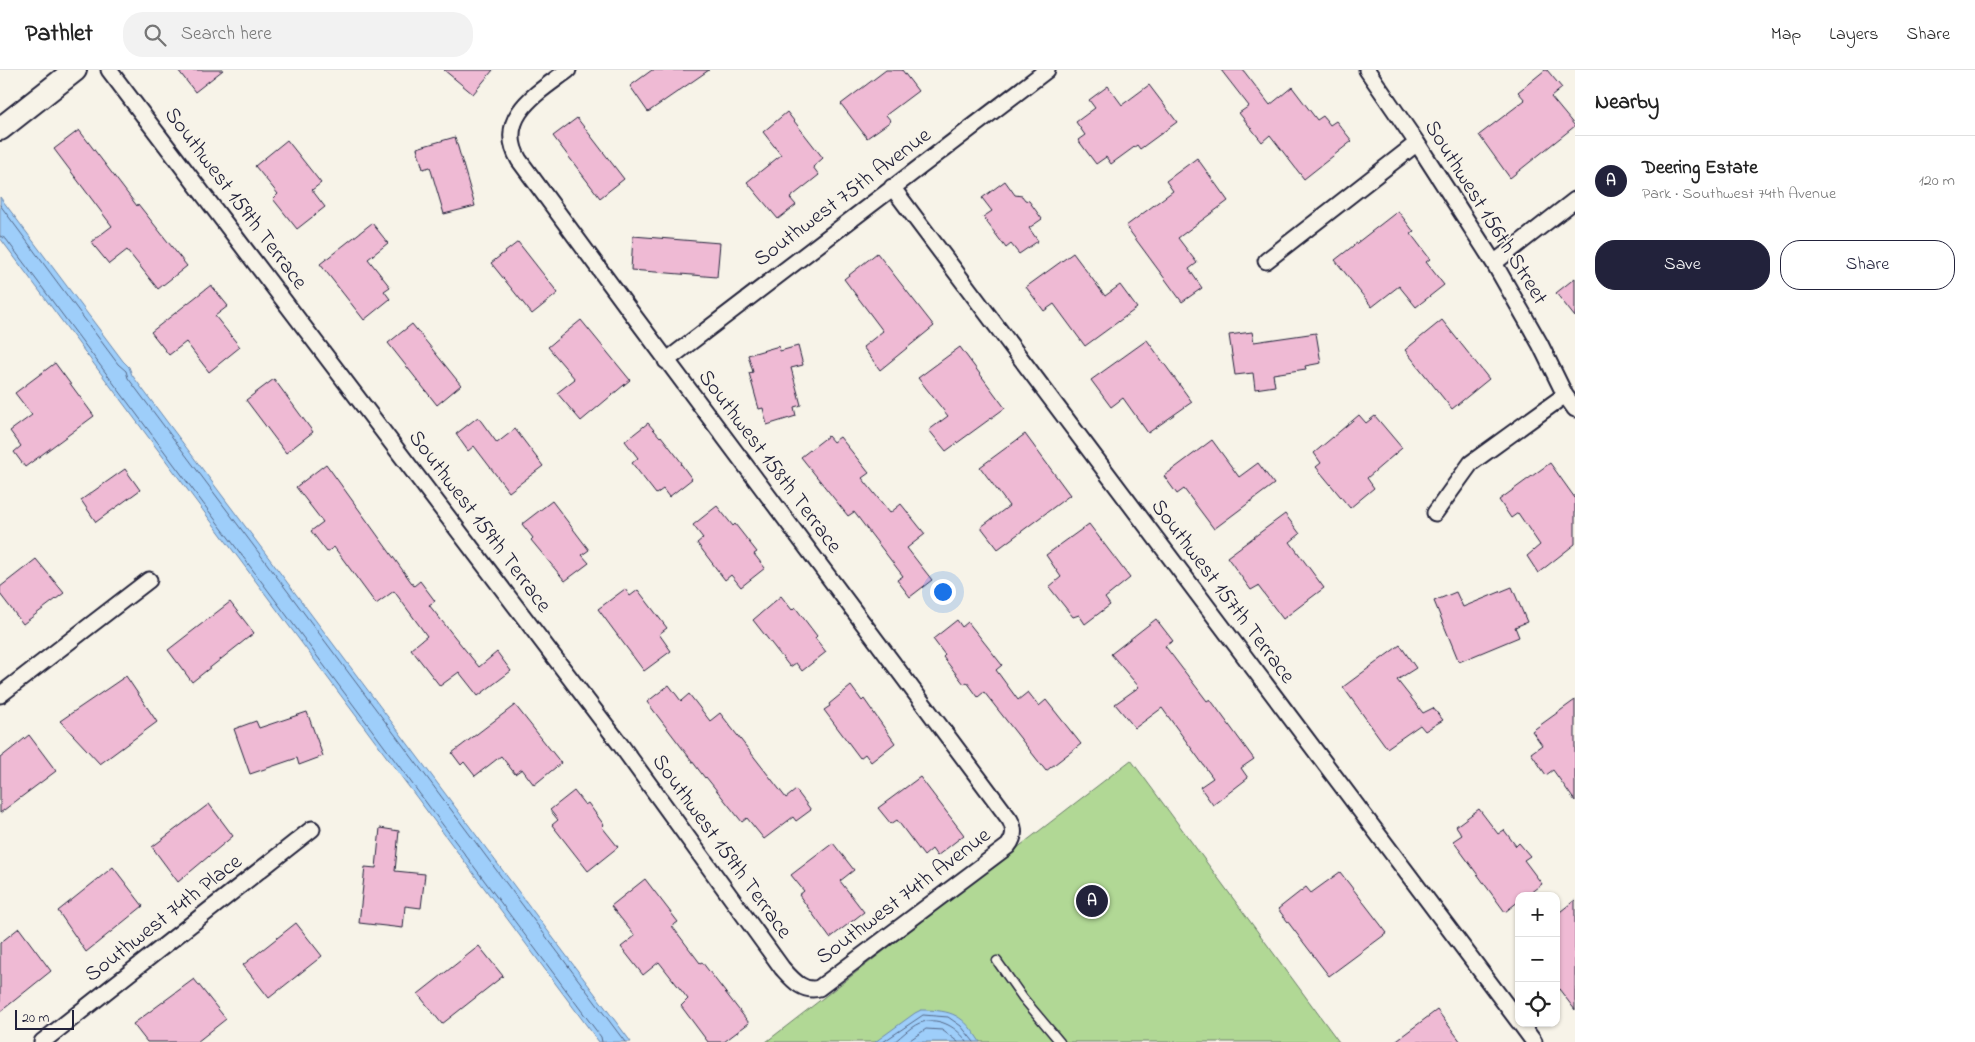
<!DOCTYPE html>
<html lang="en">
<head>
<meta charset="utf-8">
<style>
	:root { --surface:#fff; --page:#f2f2f2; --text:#222; --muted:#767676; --line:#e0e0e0; --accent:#22223b }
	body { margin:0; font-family:"Indie Flower",sans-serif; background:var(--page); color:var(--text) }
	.controls { position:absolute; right:15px; bottom:15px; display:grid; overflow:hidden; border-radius:10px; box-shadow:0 1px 4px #0004 }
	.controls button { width:45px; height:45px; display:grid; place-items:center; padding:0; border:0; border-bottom:1px solid var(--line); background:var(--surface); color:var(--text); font:25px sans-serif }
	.scale { position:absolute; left:15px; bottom:12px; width:59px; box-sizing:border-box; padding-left:5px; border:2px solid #22223b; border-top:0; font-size:14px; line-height:18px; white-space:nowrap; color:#22223b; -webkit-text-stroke:4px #f7f3e8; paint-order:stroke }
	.you { position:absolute; left:942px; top:521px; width:18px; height:18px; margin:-12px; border:4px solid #fff; border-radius:50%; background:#1a73e8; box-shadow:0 0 0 8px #1a73e833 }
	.badge { display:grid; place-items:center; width:32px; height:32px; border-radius:50%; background:var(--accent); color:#fff; font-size:16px; font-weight:700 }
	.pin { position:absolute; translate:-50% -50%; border:2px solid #fff; box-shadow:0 1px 5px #0006 }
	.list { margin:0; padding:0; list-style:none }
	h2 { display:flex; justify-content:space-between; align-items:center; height:65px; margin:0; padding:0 20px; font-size:21px }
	h2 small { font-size:16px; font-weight:400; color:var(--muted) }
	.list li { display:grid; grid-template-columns:32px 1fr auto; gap:15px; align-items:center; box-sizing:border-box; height:90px; padding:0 20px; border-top:1px solid var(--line) }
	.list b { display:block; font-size:19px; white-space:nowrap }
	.list p { margin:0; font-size:16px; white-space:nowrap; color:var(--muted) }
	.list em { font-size:16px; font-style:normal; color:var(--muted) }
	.actions { display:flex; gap:10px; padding:15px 20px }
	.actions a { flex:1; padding:11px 0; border:1px solid var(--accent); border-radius:20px; text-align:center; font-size:18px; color:var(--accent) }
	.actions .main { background:var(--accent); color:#fff }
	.icon { flex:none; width:28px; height:28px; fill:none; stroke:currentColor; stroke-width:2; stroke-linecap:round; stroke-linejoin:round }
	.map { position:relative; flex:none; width:1575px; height:972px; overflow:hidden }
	header { display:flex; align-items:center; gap:30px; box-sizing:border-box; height:70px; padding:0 25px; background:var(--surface); border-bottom:1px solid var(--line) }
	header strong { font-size:24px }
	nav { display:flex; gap:28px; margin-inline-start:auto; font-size:18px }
	.search { width:350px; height:45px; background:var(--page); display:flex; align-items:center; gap:12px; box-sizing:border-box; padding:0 18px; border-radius:20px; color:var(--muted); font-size:19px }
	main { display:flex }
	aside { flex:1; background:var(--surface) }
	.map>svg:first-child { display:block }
	.green { fill:#b1d895; stroke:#6a7d68 }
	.water { fill:#9ecefa; stroke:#6c89ae }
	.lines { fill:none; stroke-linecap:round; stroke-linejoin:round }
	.shore { stroke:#546787; stroke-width:1 }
	.building { fill:#efbad4; stroke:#22223b }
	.lane-casing { stroke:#22223b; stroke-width:11 }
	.street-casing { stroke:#22223b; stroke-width:19 }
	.secondary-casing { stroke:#22223b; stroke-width:26 }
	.lane { stroke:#f7f3e8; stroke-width:8 }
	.street { stroke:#f7f3e8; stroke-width:15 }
	.secondary { stroke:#f7f3e8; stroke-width:22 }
	.labels { text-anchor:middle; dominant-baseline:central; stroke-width:4; stroke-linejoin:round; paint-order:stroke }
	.street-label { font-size:22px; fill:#22223b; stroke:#f7f3e8 }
</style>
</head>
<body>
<header>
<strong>Pathlet</strong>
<div class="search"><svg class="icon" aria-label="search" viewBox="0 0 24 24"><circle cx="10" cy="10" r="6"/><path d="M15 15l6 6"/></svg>Search here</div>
<nav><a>Map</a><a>Layers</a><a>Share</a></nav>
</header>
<main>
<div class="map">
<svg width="1575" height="972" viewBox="0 0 1575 972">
	<rect width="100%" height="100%" fill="#f7f3e8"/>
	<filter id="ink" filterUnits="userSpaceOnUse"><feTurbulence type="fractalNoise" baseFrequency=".02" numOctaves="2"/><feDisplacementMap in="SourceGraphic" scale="10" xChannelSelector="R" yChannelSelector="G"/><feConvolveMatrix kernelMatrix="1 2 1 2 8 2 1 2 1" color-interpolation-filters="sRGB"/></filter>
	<g filter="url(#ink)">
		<path class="green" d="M 1131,690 L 1339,972 L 766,972 Z"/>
		<path class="water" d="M 0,127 L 123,291 L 129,297 L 132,305 L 631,972 L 599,972 L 0,168 Z
			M 921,940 C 953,940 963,945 980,972 L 875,972 L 915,943 Z"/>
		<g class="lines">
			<path class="shore" d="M 0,135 L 118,294 L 126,301 L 128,308 L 625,972
				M 0,166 L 6,169 L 601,967 L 602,972
				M 883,972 L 923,945 L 948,947 L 961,956 L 974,972
				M 894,972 C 902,966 913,954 923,952 C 940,947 958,958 967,972
				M 907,972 L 926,959 L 942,960 L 958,972"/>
		</g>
		<path class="building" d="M 178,0 L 223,0 L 195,22 Z
			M 444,0 L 493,0 L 473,24 Z
			M 652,0 L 709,0 L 648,42 L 630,16 Z
			M 886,0 L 902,0 L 918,21 L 886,45 L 891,51 L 867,68 L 841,34 Z
			M 1221,0 L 1243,0 L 1270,35 L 1292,17 L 1317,50 L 1323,46 L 1330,55 L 1336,51 L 1352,71 L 1304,109 L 1270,65 L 1262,72 L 1239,43 L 1249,36 Z
			M 1545,0 L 1547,0 L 1562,18 L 1551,27 L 1575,56 L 1510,108 L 1479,65 L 1525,30 L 1518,22 Z
			M 1149,15 L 1177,52 L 1140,79 L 1137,75 L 1111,94 L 1106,87 L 1096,94 L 1078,70 L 1085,65 L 1076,52 L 1095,38 L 1089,30 L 1108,16 L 1122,35 Z
			M 787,42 L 823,88 L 813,97 L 819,105 L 790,128 L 796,135 L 778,149 L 747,112 L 781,85 L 763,62 Z
			M 577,48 L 624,109 L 600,128 L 553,66 Z
			M 79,60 L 137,136 L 138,134 L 187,196 L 158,219 L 127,180 L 109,194 L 91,172 L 112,156 L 54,79 Z
			M 455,67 L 475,136 L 444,144 L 430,97 L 423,99 L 417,78 Z
			M 287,70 L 321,113 L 312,120 L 325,137 L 297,159 L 273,129 L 278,124 L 255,96 Z
			M 1197,88 L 1228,131 L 1178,168 L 1197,193 L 1189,199 L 1202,218 L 1182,232 L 1126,156 L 1173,121 L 1166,111 Z
			M 1005,111 L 1015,125 L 1022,126 L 1025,130 L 1029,131 L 1042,149 L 1029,158 L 1038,171 L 1019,184 L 1011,174 L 1006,178 L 983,147 L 992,141 L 982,128 Z
			M 1398,141 L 1414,162 L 1411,164 L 1430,189 L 1426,192 L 1444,215 L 1416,237 L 1399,216 L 1372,237 L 1335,190 Z
			M 372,153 L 388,173 L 368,189 L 390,217 L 384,221 L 390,229 L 364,250 L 320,194 Z
			M 633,166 L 720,173 L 717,207 L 631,200 Z
			M 518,172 L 558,223 L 532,244 L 491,193 Z
			M 877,183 L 934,256 L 880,300 L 863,277 L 883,261 L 844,209 Z
			M 1073,183 L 1105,226 L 1120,215 L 1137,238 L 1085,276 L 1054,234 L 1044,241 L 1026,217 Z
			M 1575,208 L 1575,247 L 1556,223 Z
			M 211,215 L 228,236 L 215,246 L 240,277 L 209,302 L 186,272 L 169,285 L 151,262 Z
			M 581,250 L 630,310 L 581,351 L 557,323 L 575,309 L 548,277 Z
			M 1442,250 L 1489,309 L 1452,339 L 1405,280 Z
			M 412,254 L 461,315 L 437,335 L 388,273 Z
			M 1252,262 L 1254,272 L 1316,263 L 1321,293 L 1305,296 L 1306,299 L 1273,304 L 1275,316 L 1255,319 L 1253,303 L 1235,305 L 1229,265 Z
			M 1147,270 L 1192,332 L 1148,363 L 1123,328 L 1111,337 L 1091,310 Z
			M 779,276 L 780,281 L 798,276 L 803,295 L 791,298 L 801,335 L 794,337 L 796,346 L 767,355 L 763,338 L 759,339 L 749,303 L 753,302 L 748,285 Z
			M 960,277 L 1005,338 L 946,381 L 929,360 L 948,346 L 918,308 Z
			M 55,293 L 94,346 L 25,397 L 14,382 L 21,376 L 10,361 L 32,345 L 15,323 Z
			M 274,309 L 313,362 L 286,383 L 246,330 Z
			M 1359,345 L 1366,353 L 1375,346 L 1402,378 L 1367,408 L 1374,418 L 1350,438 L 1316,397 L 1321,393 L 1314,383 Z
			M 478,347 L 497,373 L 515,359 L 543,396 L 509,422 L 474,376 L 468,381 L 456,364 Z
			M 648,353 L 660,367 L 661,366 L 682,393 L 681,394 L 692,409 L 669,427 L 663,419 L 656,424 L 632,393 L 638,388 L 625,371 Z
			M 1025,364 L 1070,425 L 998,479 L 981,457 L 1009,436 L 980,397 Z
			M 828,366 L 833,372 L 840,367 L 869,403 L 862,408 L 890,443 L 901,434 L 925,464 L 907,478 L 932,510 L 910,527 L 897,510 L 903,506 L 854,442 L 848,446 L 801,387 Z
			M 1212,370 L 1239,407 L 1258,393 L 1274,414 L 1214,459 L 1184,419 L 1177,424 L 1164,406 Z
			M 1550,393 L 1575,428 L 1575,474 L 1538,503 L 1527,486 L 1540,475 L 1518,443 L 1511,448 L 1499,430 Z
			M 326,394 L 414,516 L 420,511 L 435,531 L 429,535 L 479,597 L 497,582 L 511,601 L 478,626 L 459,602 L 440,616 L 411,579 L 427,566 L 394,521 L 376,534 L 334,477 L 327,482 L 311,461 L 323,452 L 296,417 Z
			M 125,399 L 140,420 L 96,452 L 81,430 Z
			M 552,431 L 589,480 L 582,485 L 589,493 L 565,511 L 531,470 L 533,468 L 522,454 Z
			M 717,436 L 733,456 L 735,454 L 757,482 L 754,484 L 765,498 L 741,517 L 731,505 L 725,510 L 697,473 L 703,468 L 693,455 Z
			M 1285,444 L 1300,464 L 1290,472 L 1324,518 L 1283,549 L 1258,516 L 1251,520 L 1227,487 Z
			M 1089,454 L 1130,508 L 1105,528 L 1110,535 L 1085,554 L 1079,545 L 1073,547 L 1049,517 L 1061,507 L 1046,485 Z
			M 36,489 L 64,523 L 23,554 L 0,524 L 0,517 Z
			M 1512,517 L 1527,552 L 1515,557 L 1519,567 L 1459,592 L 1434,531 L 1456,522 L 1463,537 Z
			M 625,519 L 630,526 L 638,520 L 667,558 L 659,564 L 671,581 L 644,601 L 598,539 Z
			M 781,526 L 792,540 L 795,537 L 817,566 L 815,568 L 826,582 L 802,601 L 796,593 L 790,597 L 753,550 Z
			M 230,532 L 254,563 L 192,612 L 168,580 Z
			M 1156,549 L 1173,571 L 1165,576 L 1207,631 L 1210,629 L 1254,689 L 1241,698 L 1248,708 L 1213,735 L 1200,717 L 1213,708 L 1162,638 L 1135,658 L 1115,634 L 1139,617 L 1111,584 Z
			M 957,550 L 962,557 L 968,552 L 1002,595 L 996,600 L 1018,630 L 1028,622 L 1039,636 L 1046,630 L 1081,674 L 1046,701 L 984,622 L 978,627 L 967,612 L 964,614 L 943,587 L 945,585 L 933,569 Z
			M 1400,575 L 1416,598 L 1397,610 L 1423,643 L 1433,638 L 1443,650 L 1425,661 L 1420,655 L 1387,678 L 1343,617 Z
			M 126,606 L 157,652 L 100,694 L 60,651 Z
			M 669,615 L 681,631 L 689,624 L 710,651 L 720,643 L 786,728 L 796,720 L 811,740 L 796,751 L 793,747 L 764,769 L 747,748 L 742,752 L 706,707 L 705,708 L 647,632 Z
			M 851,616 L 862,631 L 864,629 L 895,673 L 871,692 L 865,684 L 860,688 L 824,640 L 830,636 L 829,634 Z
			M 1575,630 L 1575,731 L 1553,700 L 1546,705 L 1531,683 L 1542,675 L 1532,661 Z
			M 515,635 L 561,693 L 534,715 L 522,699 L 515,704 L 501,686 L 475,706 L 464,692 L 461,695 L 452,683 Z
			M 307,642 L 323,686 L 299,695 L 297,688 L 250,704 L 234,659 L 256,651 L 259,658 Z
			M 29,665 L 56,701 L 0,743 L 0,688 Z
			M 920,707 L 964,765 L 937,786 L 932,779 L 924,786 L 897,750 L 891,754 L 878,738 Z
			M 574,721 L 585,735 L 588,733 L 604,755 L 602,757 L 618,777 L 588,801 L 552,755 L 558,750 L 550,740 Z
			M 209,734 L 233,766 L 178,812 L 152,777 Z
			M 1479,739 L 1498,764 L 1504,760 L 1516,776 L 1519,773 L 1530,786 L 1524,790 L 1542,814 L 1526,826 L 1519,826 L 1519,831 L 1505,842 L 1453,771 L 1462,765 L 1456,756 Z
			M 380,758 L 399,761 L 395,801 L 425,804 L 421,838 L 405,836 L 403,858 L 359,853 L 365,797 L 376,798 Z
			M 833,773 L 854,800 L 840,811 L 864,842 L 830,868 L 799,825 L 804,821 L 791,805 Z
			M 113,797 L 143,836 L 86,882 L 58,841 Z
			M 1340,802 L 1387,863 L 1329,906 L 1278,839 L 1306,817 L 1311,823 Z
			M 645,809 L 678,852 L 672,856 L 700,893 L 702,892 L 749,953 L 724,972 L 708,972 L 681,936 L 688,929 L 659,892 L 643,905 L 621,877 L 635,866 L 611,836 Z
			M 1575,830 L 1575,940 L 1556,915 L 1556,845 Z
			M 296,853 L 322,886 L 269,928 L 243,895 Z
			M 19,858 L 51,901 L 0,942 L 0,873 Z
			M 479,876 L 503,906 L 442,954 L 418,924 Z
			M 194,909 L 226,949 L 197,972 L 147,972 L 133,954 Z
			M 1437,940 L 1461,972 L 1394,972 Z"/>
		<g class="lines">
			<defs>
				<path id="lane" d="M 997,891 L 1023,928 L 1060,972"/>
				<path id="street" d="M 109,0 L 620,674 L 782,898 C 792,909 803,923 819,918 L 1008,776 C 1015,767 1015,759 1010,750 C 845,530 681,311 519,90 C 494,47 539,22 568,0
					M 1367,0 L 1417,73 L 1494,193 L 1540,274 L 1565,325 L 1575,339
					M 892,117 L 1519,952
					M 1266,191 L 1417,73
					M 1494,193 L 1575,130
					M 666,291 L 1047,0
					M 1435,443 L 1471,393 L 1565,325
					M 0,625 L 149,510
					M 1520,953 L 1534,972
					M 42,972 L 312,759"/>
				<path id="secondary" d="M 0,59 L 75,0"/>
			</defs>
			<use href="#lane" class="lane-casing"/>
			<use href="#street" class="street-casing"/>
			<use href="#secondary" class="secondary-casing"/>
			<use href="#lane" class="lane"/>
			<use href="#street" class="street"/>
			<use href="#secondary" class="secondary"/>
		</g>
	</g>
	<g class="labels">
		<g class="street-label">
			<text transform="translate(843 128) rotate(-37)">Southwest 75th Avenue</text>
			<text transform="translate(235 129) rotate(53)">Southwest 159th Terrace</text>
			<text transform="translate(1485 143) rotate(58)">Southwest 156th Street</text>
			<text transform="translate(769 392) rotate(53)">Southwest 158th Terrace</text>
			<text transform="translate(479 452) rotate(53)">Southwest 159th Terrace</text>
			<text transform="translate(1222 522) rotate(53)">Southwest 157th Terrace</text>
			<text transform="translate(721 777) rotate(54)">Southwest 159th Terrace</text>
			<text transform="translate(904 827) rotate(-37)">Southwest 74th Avenue</text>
			<text transform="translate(164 849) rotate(-38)">Southwest 74th Place</text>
		</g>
	</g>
</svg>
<div class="controls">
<button>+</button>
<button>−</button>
<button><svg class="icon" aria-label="locate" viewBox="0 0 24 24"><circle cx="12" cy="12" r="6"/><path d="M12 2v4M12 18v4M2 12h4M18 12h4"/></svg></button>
</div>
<div class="scale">20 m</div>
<div class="you"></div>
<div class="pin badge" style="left:1092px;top:831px">A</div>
</div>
<aside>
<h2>Nearby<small></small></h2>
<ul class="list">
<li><span class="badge">A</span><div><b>Deering Estate</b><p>Park · Southwest 74th Avenue</p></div><em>120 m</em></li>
</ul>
<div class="actions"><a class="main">Save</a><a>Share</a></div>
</aside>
</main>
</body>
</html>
